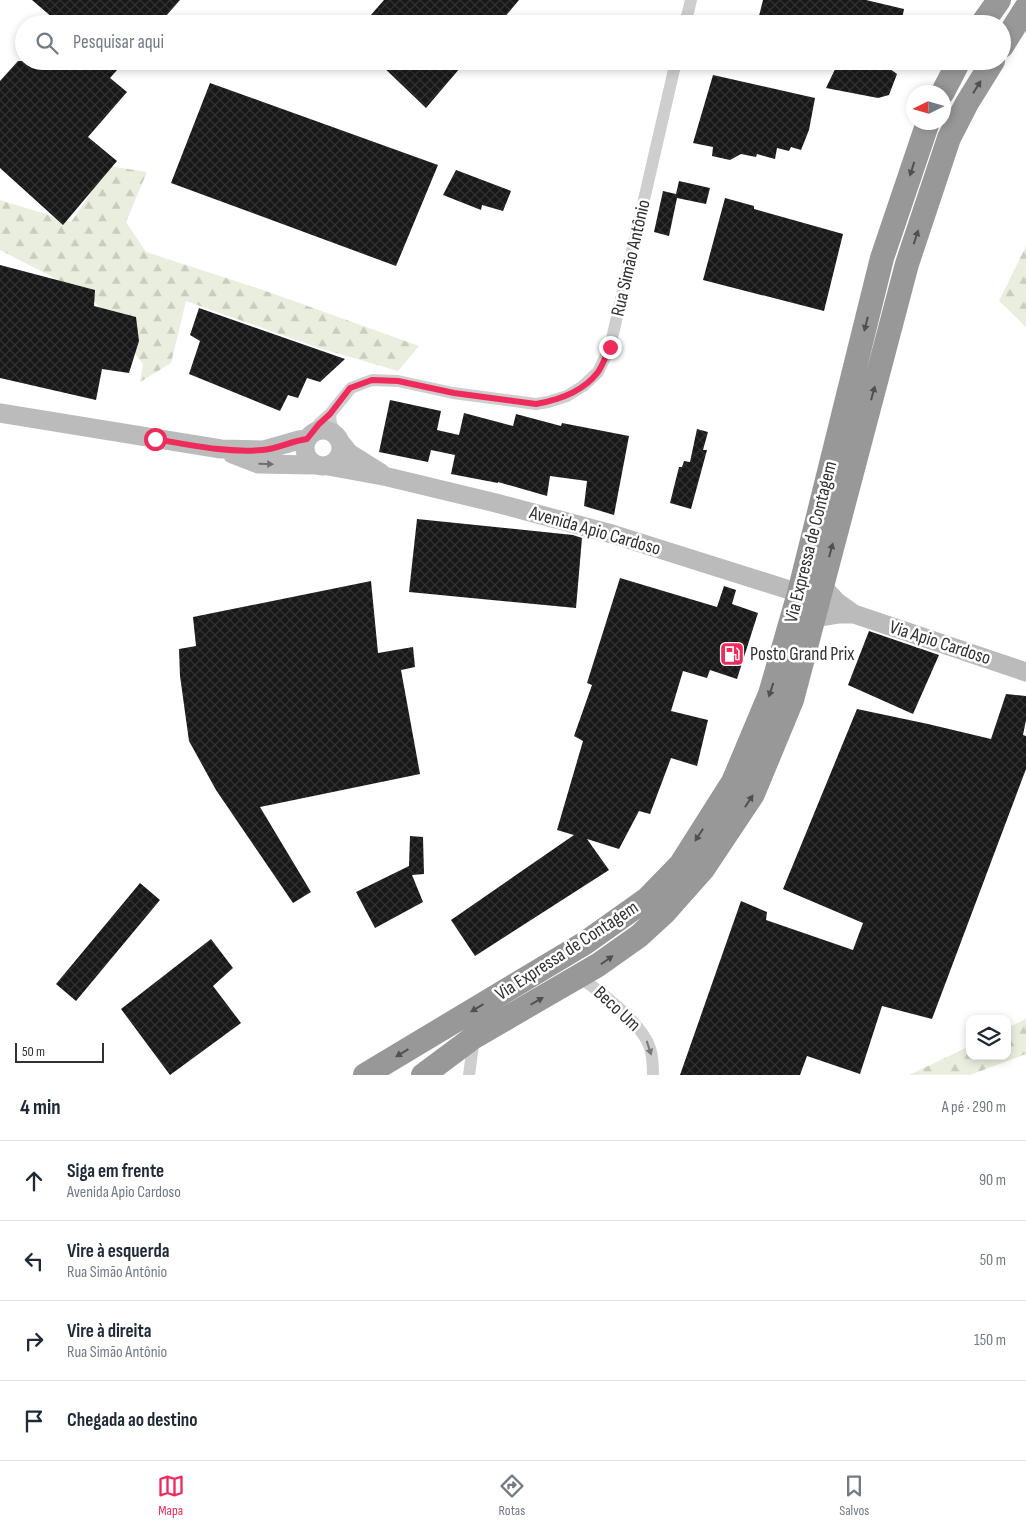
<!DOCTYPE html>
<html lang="pt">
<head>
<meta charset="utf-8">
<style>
	:root { --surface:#fff; --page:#f6f6f7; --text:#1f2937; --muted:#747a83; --line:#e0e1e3; --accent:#ef2b5c }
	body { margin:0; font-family:"Sofia Sans Condensed",sans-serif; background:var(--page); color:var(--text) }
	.controls { position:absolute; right:15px; bottom:15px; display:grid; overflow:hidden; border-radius:10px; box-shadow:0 2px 8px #0003 }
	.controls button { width:45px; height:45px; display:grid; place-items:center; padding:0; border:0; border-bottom:1px solid var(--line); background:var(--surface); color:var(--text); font:25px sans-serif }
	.compass { position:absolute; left:906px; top:85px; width:45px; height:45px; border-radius:50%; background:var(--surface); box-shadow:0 2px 8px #0003; rotate:265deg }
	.scale { position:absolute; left:15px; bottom:12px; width:89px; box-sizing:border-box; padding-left:5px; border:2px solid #313131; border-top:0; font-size:14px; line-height:18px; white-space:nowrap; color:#313131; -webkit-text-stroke:4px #fff; paint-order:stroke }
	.stop { position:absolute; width:15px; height:15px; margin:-11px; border:4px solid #ef2b5c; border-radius:50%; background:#fff }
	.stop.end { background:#ef2b5c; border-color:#fff; box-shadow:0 1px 5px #0008 }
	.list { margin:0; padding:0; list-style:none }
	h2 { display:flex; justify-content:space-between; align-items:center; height:65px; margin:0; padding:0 20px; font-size:21px }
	h2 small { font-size:16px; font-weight:400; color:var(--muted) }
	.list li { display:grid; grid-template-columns:32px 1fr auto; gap:15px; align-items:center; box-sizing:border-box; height:80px; padding:0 20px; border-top:1px solid var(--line) }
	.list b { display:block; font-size:19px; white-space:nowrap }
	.list p { margin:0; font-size:16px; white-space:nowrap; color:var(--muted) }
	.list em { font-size:16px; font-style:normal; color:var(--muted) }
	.icon { flex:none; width:28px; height:28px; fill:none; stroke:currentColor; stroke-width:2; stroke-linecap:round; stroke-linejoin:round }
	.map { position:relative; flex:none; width:1026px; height:1075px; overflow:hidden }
	.search { position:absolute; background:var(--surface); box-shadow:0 2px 8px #0003; left:15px; right:15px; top:15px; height:55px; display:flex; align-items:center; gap:12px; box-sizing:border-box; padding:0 18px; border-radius:28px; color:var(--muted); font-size:19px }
	.sheet { height:385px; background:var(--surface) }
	nav { display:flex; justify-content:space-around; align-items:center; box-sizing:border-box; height:70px; border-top:1px solid var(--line); background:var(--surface); font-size:14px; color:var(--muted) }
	nav a { display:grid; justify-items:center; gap:2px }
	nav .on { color:var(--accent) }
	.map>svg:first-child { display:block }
	.forest { fill:url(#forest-firs) }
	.building { fill:url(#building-cross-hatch) }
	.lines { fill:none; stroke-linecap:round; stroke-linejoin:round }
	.street { stroke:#cecece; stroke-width:12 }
	.secondary { stroke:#bbb; stroke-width:19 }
	.highway { stroke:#989898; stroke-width:24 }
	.oneway { fill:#505050 }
	.oneway2 { fill:#6f6f6f }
	.oneway3 { fill:#787878 }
	.route { stroke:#ef2b5c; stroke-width:6 }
	.labels { text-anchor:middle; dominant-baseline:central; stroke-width:5; stroke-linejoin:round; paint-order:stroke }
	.street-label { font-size:19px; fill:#313131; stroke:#fff }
	.poi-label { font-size:19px; fill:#313131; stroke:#fff; text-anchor:start }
</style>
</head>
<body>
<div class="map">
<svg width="1026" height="1075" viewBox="0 0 1026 1075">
	<defs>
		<pattern id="forest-firs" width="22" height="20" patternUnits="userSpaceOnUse" patternTransform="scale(1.25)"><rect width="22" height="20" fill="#eaeede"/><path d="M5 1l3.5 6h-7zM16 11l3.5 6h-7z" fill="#c9cdbf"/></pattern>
		<pattern id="building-cross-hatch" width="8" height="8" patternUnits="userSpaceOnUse" patternTransform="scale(1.25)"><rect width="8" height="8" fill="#181818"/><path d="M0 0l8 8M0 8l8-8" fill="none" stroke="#313131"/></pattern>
	</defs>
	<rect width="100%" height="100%" fill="#fff"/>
	<path class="forest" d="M 109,166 L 147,172 L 126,222 L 146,252 L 263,290 L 419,346 L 398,371 L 319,348 L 186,301 L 171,363 L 140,382 L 143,364 L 91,297 L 0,250 L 0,200 L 71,222 Z
		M 1026,246 L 1026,327 L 999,301 Z
		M 1026,1019 L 1026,1054 L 970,1075 L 909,1075 L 970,1046 L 970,1056 L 1007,1056 L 1007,1028 Z"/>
	<path class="building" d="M 32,0 L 180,0 L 159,24 L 60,24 Z
		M 384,0 L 519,0 L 499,24 L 363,24 Z
		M 763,0 L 866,0 L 904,9 L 901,24 L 757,24 Z
		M 18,61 L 125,61 L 110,78 L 127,92 L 88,137 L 117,161 L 63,225 L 0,168 L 0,81 Z
		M 377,61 L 466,61 L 426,108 Z
		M 839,61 L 893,61 L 890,69 L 897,74 L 889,95 L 878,98 L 826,88 Z
		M 713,75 L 815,98 L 809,130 L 801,150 L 791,147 L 789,151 L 777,148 L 775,159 L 757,154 L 756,157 L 741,154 L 730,160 L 712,156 L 713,147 L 693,143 Z
		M 210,83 L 438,165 L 396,266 L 171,183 Z
		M 456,170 L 511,191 L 503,211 L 482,205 L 481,210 L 443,195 Z
		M 679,181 L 710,188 L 706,204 L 677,198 L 669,236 L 654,232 L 663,191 L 676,194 Z
		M 725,198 L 754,206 L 754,209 L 843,234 L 824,311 L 703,280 Z
		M 0,265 L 95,290 L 94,306 L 136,317 L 139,341 L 129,373 L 102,369 L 96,400 L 0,378 Z
		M 199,308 L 345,359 L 320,382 L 307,378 L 298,398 L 288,395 L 280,411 L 189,374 L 200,341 L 190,335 Z
		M 390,400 L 441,411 L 437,430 L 459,435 L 464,413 L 513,426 L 516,414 L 561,426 L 562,423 L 629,436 L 614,515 L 584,506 L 587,481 L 550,476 L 547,496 L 498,482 L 498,483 L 451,474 L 455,455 L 431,450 L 428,462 L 379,452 Z
		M 697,429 L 708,432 L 703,450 L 707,450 L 691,509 L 670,503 L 679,467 L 682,467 L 684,461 L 690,462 Z
		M 417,519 L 573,535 L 582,538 L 576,608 L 409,592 Z
		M 620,578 L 717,607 L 724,586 L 736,590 L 732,604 L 758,613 L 737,679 L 710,670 L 707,678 L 683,671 L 671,711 L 708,720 L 697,766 L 671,758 L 650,814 L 639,811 L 619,849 L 587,839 L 609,870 L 475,956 L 451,920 L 574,835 L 557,830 L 583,741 L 574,736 L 592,685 L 587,683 Z
		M 371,581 L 378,653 L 413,647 L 415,667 L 401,670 L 420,774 L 260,807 L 311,892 L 293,903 L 216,790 L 189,741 L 180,676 L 179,649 L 196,646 L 193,617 Z
		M 869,631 L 939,655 L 913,714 L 848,685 Z
		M 1006,694 L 1026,696 L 1026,720 L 1023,735 L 1026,736 L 1026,769 L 932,1019 L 882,1006 L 860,1074 L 807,1056 L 800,1075 L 680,1075 L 741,901 L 767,912 L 766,920 L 853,950 L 863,923 L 783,889 L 857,709 L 928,724 L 991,739 Z
		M 410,836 L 423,837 L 424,874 L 412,875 L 423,902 L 375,928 L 356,892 L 409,866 Z
		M 140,883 L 160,900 L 76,1001 L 56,984 Z
		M 211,939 L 233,968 L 213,986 L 241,1023 L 170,1075 L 121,1009 Z"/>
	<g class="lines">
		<path class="street" d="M 685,24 L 691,0
			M 330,414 L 331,424 L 338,437
			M 312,434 L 319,424 L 330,414 L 351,388 L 372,380 L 398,381 L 453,393 L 536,404 L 548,402 L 567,396 L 583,386 L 598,372 L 610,347 L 676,61
			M 579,977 C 601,992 642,1023 650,1048 C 653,1057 653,1066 653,1075
			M 469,1075 L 474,1038"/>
		<path class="secondary" d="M 0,413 L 221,449 L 264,450 L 299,440 L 307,439
			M305 448a18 18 0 1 1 36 0a18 18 0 1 1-36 0Z
			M 341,443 L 349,453 L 381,473
			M 232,454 L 258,464 L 314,465
			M 328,466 L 388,477 L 496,503 L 612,534 L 799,593
			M 822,586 L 837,602 L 854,614 L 1026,672
			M 813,618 L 838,614 L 854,614"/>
		<path class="highway" d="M 982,24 L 999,0
			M 1002,46 L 1026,8
			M 943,92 L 959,61
			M 365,1075 L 585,943 L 647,899 L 681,864 L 733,782 L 770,694 L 799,593 L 882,258 L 928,122
			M 423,1075 L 474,1037 L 598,965 L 639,936 L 664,913 L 703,869 L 753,794 L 792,700 L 907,264 L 949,138 L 967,103 L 993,61"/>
	</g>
	<defs><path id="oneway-solid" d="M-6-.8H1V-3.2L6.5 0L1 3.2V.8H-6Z" transform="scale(1.25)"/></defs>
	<g class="oneway">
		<use href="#oneway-solid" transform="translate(977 87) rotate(-58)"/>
		<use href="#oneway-solid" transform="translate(912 169) rotate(108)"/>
		<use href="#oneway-solid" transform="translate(916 237) rotate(-72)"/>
		<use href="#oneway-solid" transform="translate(866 324) rotate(104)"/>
		<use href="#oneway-solid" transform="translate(873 393) rotate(-75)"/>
		<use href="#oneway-solid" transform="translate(831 550) rotate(-75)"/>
		<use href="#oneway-solid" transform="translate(771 690) rotate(108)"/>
		<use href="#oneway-solid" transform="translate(749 801) rotate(-57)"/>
		<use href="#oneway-solid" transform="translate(699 835) rotate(123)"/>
		<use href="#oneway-solid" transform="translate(607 960) rotate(-35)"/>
		<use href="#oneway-solid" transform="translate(537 1001) rotate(-30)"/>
		<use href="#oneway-solid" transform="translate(477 1008) rotate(149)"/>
		<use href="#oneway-solid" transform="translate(402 1053) rotate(149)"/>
	</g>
	<use class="oneway2" href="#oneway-solid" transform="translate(266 464) rotate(1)"/>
	<use class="oneway3" href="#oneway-solid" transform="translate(649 1048) rotate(72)"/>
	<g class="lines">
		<path class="route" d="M 155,439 C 190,445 226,453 262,450 C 277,449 291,441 307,439 L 319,424 L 330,414 L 350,388 L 372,380 L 398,381 L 454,393 L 536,404 C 559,400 583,392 598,372 C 603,365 606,355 610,347"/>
	</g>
	<defs>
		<symbol id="fuel-square" viewBox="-11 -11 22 22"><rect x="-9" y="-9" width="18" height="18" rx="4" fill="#ef2b5c" stroke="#fff"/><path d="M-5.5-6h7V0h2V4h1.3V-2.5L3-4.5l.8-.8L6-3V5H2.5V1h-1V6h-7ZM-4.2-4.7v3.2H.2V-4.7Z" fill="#fff"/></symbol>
	</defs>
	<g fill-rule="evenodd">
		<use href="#fuel-square" x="718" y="640" width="28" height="28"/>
	</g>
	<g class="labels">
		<g class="street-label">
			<text transform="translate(631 258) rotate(-77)">Rua Simão Antônio</text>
			<text transform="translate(595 531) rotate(16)">Avenida Apio Cardoso</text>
			<text transform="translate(811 542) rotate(-76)">Via Expressa de Contagem</text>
			<text transform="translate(940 643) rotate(18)">Via Apio Cardoso</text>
			<text transform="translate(567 951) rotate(-33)">Via Expressa de Contagem</text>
			<text transform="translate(617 1009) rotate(43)">Beco Um</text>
		</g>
		<g class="poi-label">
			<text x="750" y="654">Posto Grand Prix</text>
		</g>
	</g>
</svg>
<div class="controls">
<button><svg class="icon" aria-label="layers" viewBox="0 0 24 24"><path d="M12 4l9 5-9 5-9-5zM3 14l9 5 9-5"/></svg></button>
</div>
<svg class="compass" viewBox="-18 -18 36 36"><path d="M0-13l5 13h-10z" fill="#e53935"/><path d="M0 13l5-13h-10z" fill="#747a83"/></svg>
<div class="scale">50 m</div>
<div class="stop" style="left:155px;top:439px"></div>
<div class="stop end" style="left:610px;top:347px"></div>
<div class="search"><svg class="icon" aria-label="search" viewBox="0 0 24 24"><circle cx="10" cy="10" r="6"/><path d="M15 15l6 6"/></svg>Pesquisar aqui</div>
</div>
<section class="sheet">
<h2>4 min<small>A pé · 290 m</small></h2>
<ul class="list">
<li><svg class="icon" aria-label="ahead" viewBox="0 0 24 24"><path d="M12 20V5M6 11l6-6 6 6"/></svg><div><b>Siga em frente</b><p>Avenida Apio Cardoso</p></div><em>90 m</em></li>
<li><svg class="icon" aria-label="left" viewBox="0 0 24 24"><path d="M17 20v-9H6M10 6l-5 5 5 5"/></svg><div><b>Vire à esquerda</b><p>Rua Simão Antônio</p></div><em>50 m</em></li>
<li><svg class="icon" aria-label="right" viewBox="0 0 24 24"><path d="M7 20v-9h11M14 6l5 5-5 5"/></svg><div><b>Vire à direita</b><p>Rua Simão Antônio</p></div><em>150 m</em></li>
<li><svg class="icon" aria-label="arrive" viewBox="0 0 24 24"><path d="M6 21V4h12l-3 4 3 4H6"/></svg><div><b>Chegada ao destino</b></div></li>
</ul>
</section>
<nav>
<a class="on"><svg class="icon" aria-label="map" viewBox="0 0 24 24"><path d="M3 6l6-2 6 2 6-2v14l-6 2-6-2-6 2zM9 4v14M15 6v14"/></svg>Mapa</a>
<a><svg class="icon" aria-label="directions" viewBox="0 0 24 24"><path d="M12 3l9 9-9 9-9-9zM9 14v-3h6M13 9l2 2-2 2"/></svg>Rotas</a>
<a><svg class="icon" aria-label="saved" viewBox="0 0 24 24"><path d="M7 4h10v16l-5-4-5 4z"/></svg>Salvos</a>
</nav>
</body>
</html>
